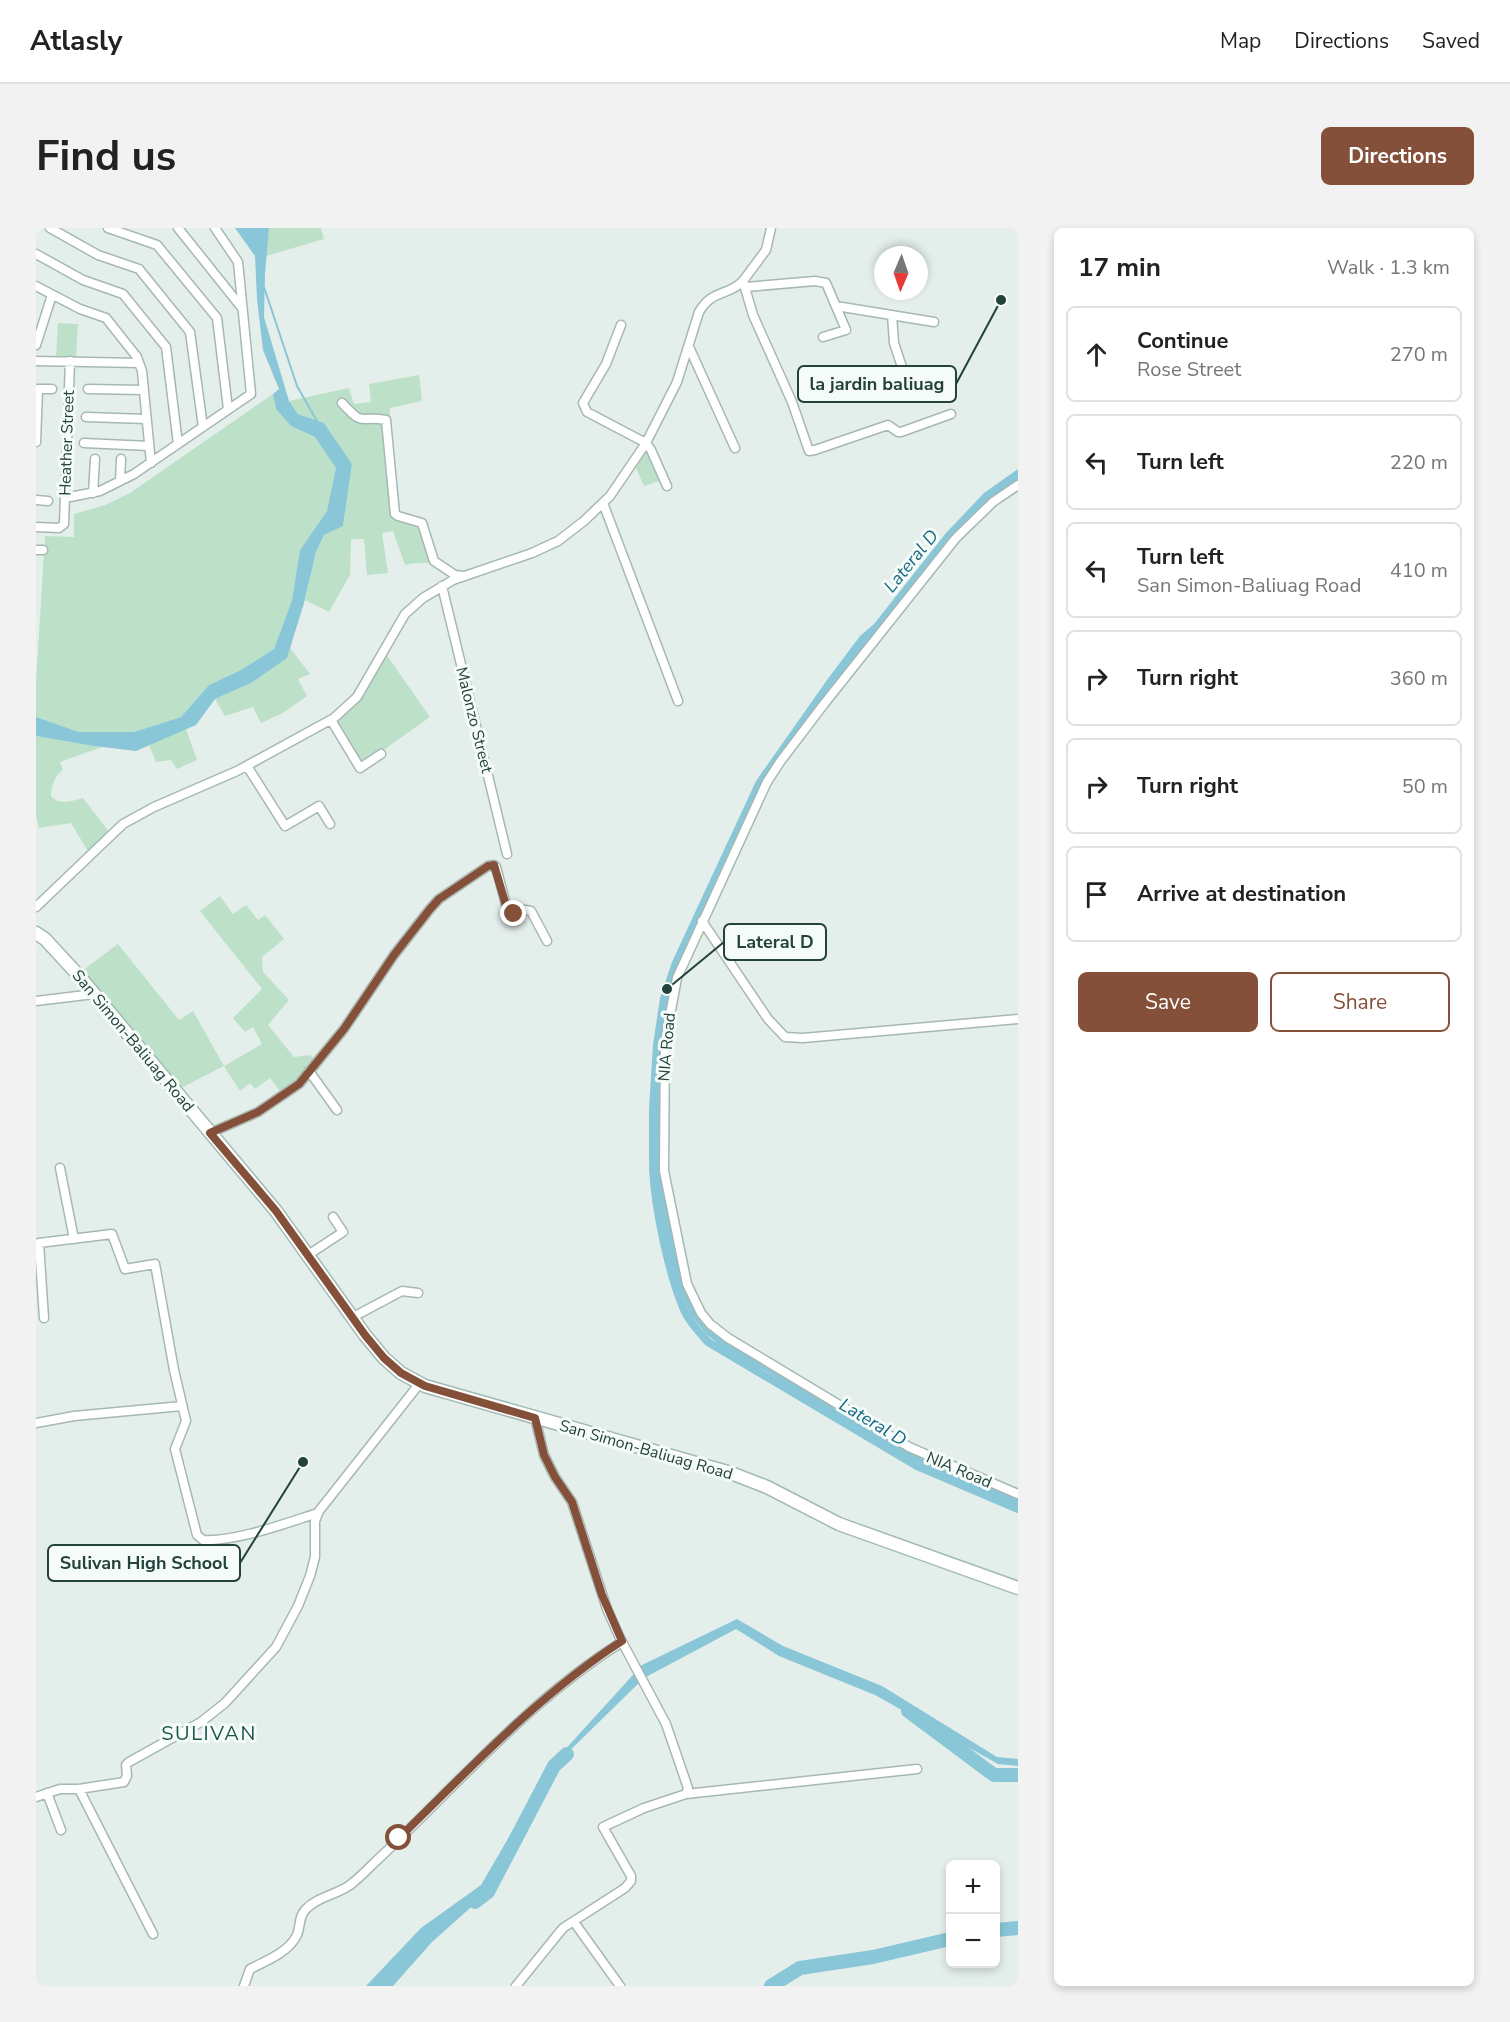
<!DOCTYPE html>
<html lang="en">
<head>
<meta charset="utf-8">
<style>
	:root { --surface:#fff; --page:#f2f2f2; --text:#222; --muted:#767676; --line:#e0e0e0; --accent:#845039 }
	body { margin:0; font-family:"Nunito Sans",sans-serif; background:var(--page); color:var(--text) }
	.controls { position:absolute; right:18px; bottom:18px; display:grid; overflow:hidden; border-radius:9px; box-shadow:0 3px 9px #0003 }
	.controls button { width:54px; height:54px; display:grid; place-items:center; padding:0; border:0; border-bottom:2px solid var(--line); background:var(--surface); color:var(--text); font:30px sans-serif }
	.compass { position:absolute; left:838px; top:18px; width:54px; height:54px; border-radius:50%; background:var(--surface); box-shadow:0 3px 9px #0003; rotate:182deg }
	.stop { position:absolute; width:18px; height:18px; margin:-14px; border:4px solid #845039; border-radius:50%; background:#fff }
	.stop.end { background:#845039; border-color:#fff; box-shadow:0 2px 6px #0008 }
	.list { margin:0; padding:0; list-style:none }
	h2 { display:flex; justify-content:space-between; align-items:center; height:78px; margin:0; padding:0 24px; font-size:26px }
	h2 small { font-size:20px; font-weight:400; color:var(--muted) }
	.list li { display:grid; grid-template-columns:39px 1fr auto; gap:18px; align-items:center; box-sizing:border-box; height:96px; margin:0 12px 12px; padding:0 12px; border:2px solid var(--line); border-radius:9px }
	.list b { display:block; font-size:22px; white-space:nowrap }
	.list p { margin:0; font-size:20px; white-space:nowrap; color:var(--muted) }
	.list em { font-size:20px; font-style:normal; color:var(--muted) }
	.actions { display:flex; gap:12px; padding:18px 24px }
	.actions a { flex:1; padding:14px 0; border:2px solid var(--accent); border-radius:9px; text-align:center; font-size:21px; color:var(--accent) }
	.actions .main { background:var(--accent); color:#fff }
	.icon { flex:none; width:33px; height:33px; fill:none; stroke:currentColor; stroke-width:2; stroke-linecap:round; stroke-linejoin:round }
	.map { position:relative; flex:none; width:982px; height:1758px; overflow:hidden; border-radius:9px }
	header { display:flex; align-items:center; gap:36px; box-sizing:border-box; height:84px; padding:0 30px; background:var(--surface); border-bottom:2px solid var(--line) }
	header strong { font-size:28px }
	nav { display:flex; gap:33px; margin-inline-start:auto; font-size:21px }
	.intro { display:flex; align-items:center; justify-content:space-between; box-sizing:border-box; height:144px; padding:0 36px }
	h1 { margin:0; font-size:42px }
	.button { padding:15px 27px; border-radius:9px; background:var(--accent); color:#fff; font-size:21px; font-weight:700 }
	main { display:flex; gap:36px; padding:0 36px }
	aside { flex:1; background:var(--surface); border-radius:9px; box-shadow:0 3px 9px #0003 }
	.map>svg:first-child { display:block }
	.green { fill:#bce1c8 }
	.water { fill:#89c6d7 }
	.lines { fill:none; stroke-linecap:round; stroke-linejoin:round }
	.stream { stroke:#89c6d7; stroke-width:2 }
	.canal { stroke:#89c6d7; stroke-width:8 }
	.river { stroke:#89c6d7; stroke-width:14 }
	.minor-casing { stroke:#a6b8b3; stroke-width:11 }
	.secondary-casing { stroke:#a2bbb4; stroke-width:15 }
	.minor { stroke:#fff; stroke-width:8 }
	.secondary { stroke:#fff; stroke-width:12 }
	.route { stroke:#845039; stroke-width:8 }
	.labels { text-anchor:middle; dominant-baseline:central; stroke-width:6; stroke-linejoin:round; paint-order:stroke }
	.street-label { font-size:16px; fill:#22423b; stroke:#f5fbf8 }
	.water-label { font-size:18px; font-style:italic; fill:#176b83; stroke:#f5fbf8 }
	.quarter-label { font-size:20px; letter-spacing:1.5px; fill:#1c564b; stroke:#f5fbf8 }
	.leader { fill:none; stroke:#22423b; stroke-width:2 }
	.callout-dot { fill:#22423b; stroke:#f5fbf8; stroke-width:2 }
	.callout { fill:#f5fbf8; stroke:#22423b; stroke-width:2 }
	.callout-label { font-size:18px; text-anchor:middle; font-weight:bold; fill:#22423b }
</style>
</head>
<body>
<header>
<strong>Atlasly</strong>
<nav><a>Map</a><a>Directions</a><a>Saved</a></nav>
</header>
<div class="intro"><h1>Find us</h1><a class="button">Directions</a></div>
<main>
<div class="map">
<svg width="982" height="1758" viewBox="0 0 982 1758">
	<rect width="100%" height="100%" fill="#e4efeb"/>
	<path class="green" d="M 233,0 L 285,0 L 288,11 L 230,28 Z
		M 22,95 L 42,96 L 40,129 L 20,128 Z
		M 383,147 L 386,173 L 354,180 L 354,191 L 320,186 L 306,170 L 302,174 L 317,191 L 347,195 L 356,287 L 384,298 L 397,335 L 379,335 L 369,337 L 357,303 L 346,305 L 352,345 L 331,347 L 328,311 L 315,311 L 314,347 L 293,384 L 269,372 L 280,324 L 288,307 L 307,298 L 316,236 L 288,195 L 262,186 L 253,173 L 313,160 L 318,176 L 335,174 L 333,156 Z
		M 237,166 L 240,181 L 255,198 L 279,209 L 301,240 L 291,283 L 264,322 L 256,372 L 238,421 L 205,442 L 173,457 L 145,489 L 98,504 L 43,504 L 0,489 L 0,454 L 9,308 L 38,309 L 38,286 L 69,277 L 94,265 Z
		M 611,220 L 626,252 L 608,258 L 600,240 Z
		M 254,420 L 274,446 L 262,451 L 271,468 L 247,485 L 225,495 L 217,479 L 189,488 L 179,471 L 215,455 L 250,430 Z
		M 350,426 L 394,489 L 325,538 L 300,493 L 322,472 Z
		M 150,501 L 161,532 L 141,541 L 135,532 L 120,534 L 113,517 Z
		M 0,508 L 66,519 L 24,534 L 27,542 C 19,547 15,558 15,568 C 24,578 36,573 47,570 L 74,605 L 53,625 L 35,595 L 3,600 L 0,587 Z
		M 184,668 L 197,686 L 210,677 L 222,692 L 229,687 L 248,711 L 226,729 L 227,744 L 253,772 L 232,797 L 258,829 L 275,827 L 279,833 L 262,855 L 246,866 L 234,850 L 219,861 L 214,855 L 204,863 L 188,838 L 143,861 L 47,742 L 82,716 L 143,792 L 157,783 L 188,838 L 226,816 L 217,799 L 209,804 L 197,790 L 226,761 L 164,683 Z"/>
	<path class="water" d="M 199,0 L 233,0 L 229,46 L 228,89 L 253,173 L 262,186 L 288,195 L 316,236 L 307,298 L 288,307 L 280,324 L 268,375 L 251,430 L 215,455 L 179,471 L 160,497 L 100,523 L 58,518 L 0,508 L 0,489 L 43,504 L 98,504 L 145,489 L 173,457 L 205,442 L 238,421 L 256,372 L 264,322 L 291,283 L 300,240 L 279,209 L 255,198 L 240,181 L 237,166 L 243,161 L 227,122 L 221,71 L 219,28 Z
		M 982,241 L 982,252 L 952,274 L 738,538 L 635,765 L 625,930 L 651,1063 L 662,1086 L 880,1226 L 982,1269 L 982,1278 L 914,1250 L 839,1212 L 729,1143 L 690,1122 L 670,1106 L 654,1086 L 637,1043 L 619,955 L 613,936 L 613,881 L 617,817 L 624,770 L 636,734 L 720,553 L 791,452 L 824,408 L 838,396 L 910,305 L 948,265 Z
		M 701,1391 L 747,1418 L 846,1458 L 961,1529 L 982,1531 L 982,1538 L 962,1536 L 839,1467 L 743,1428 L 700,1401 L 608,1450 L 518,1538 L 452,1664 L 396,1714 L 357,1758 L 330,1758 L 385,1700 L 445,1657 L 515,1537 L 606,1437 Z"/>
	<g class="lines">
		<path class="stream" d="M 228,59 L 261,158 L 282,195"/>
		<path class="canal" d="M 617,940 C 619,981 633,1048 649,1084 C 654,1095 664,1105 672,1114 L 881,1238 L 982,1281"/>
		<path class="river" d="M 872,1483 L 958,1547 L 982,1547
			M 439,1674 L 452,1664 L 518,1538 L 531,1526
			M 960,1702 L 982,1700
			M 735,1758 L 764,1740 L 837,1729 L 914,1711"/>
		<defs>
			<path id="minor" d="M 14,0 L 62,27 L 103,41 L 154,104 L 167,199
				M 72,0 L 121,17 L 181,90 L 192,181
				M 142,0 L 206,80
				M 0,26 L 47,52 L 87,66 L 130,119 L 142,216
				M 707,53 L 717,87 L 756,174 L 773,223 L 779,222 L 852,197 L 862,204 L 865,204 L 915,186
				M 0,58 L 44,81 L 70,90 L 101,129 L 106,143 L 115,235
				M 710,59 L 779,53 L 790,55 L 810,102 L 787,109
				M 800,78 L 898,94
				M 856,87 L 858,115 L 866,139
				M 585,97 L 570,136 L 547,175 L 551,184 L 610,215 L 615,222 L 631,258
				M 0,117 L 16,67
				M 653,119 L 699,220
				M 0,133 L 103,135
				M 0,161 L 16,161
				M 52,161 L 108,162
				M 306,175 C 329,200 322,187 350,192 L 359,286 L 362,288 L 386,295 L 398,333 L 419,347 L 428,348
				M 50,189 L 110,191
				M 0,214 L 2,161
				M 48,215 L 113,218
				M 84,253 L 85,231
				M 982,257 L 957,274 L 920,310 L 788,476 L 744,534 L 731,554 L 641,750 L 629,814 L 628,943 L 651,1056 L 665,1085 L 674,1096 L 692,1110 L 873,1219 L 982,1266
				M 57,265 L 59,231
				M 29,270 L 64,263 L 98,246 L 215,166 L 202,34 L 179,0
				M 0,272 L 12,273
				M 567,275 L 642,473
				M 0,299 L 23,300 L 28,296 L 34,133
				M 0,322 L 7,322
				M 406,358 L 471,626
				M 295,492 L 324,540 L 345,526
				M 211,538 L 249,598 L 283,578 L 294,596
				M 0,679 L 87,596 L 118,579 L 201,543 L 298,490 L 321,469 L 369,386 L 387,370 L 417,352 L 496,325 L 522,313 L 548,293 L 574,268 L 610,215 L 641,154 L 663,84 C 676,61 693,68 707,53 L 730,22 L 735,0
				M 666,693 L 732,791 L 749,809 L 767,810 L 982,791
				M 0,773 L 58,766
				M 273,843 L 301,882
				M 174,905 L 222,884 L 263,856 L 308,801 L 358,727 L 394,681 L 403,671 L 452,638 L 458,637 L 460,639 L 472,684 L 478,686 L 489,682 L 495,683 L 511,713
				M 24,940 L 38,1011
				M 272,1027 L 307,1004 L 297,989
				M 317,1089 L 366,1063 L 382,1065
				M 8,1090 L 3,1015 L 76,1006 L 89,1041 L 119,1036 L 138,1142 L 150,1193 L 139,1221 L 161,1307 L 167,1312 C 200,1314 250,1295 282,1285
				M 0,1195 L 38,1188 L 146,1178
				M 43,1561 L 117,1706
				M 11,1565 L 25,1602
				M 650,1566 L 881,1541
				M 0,1569 L 24,1561 L 43,1561 L 88,1554 L 91,1548 L 90,1537 L 93,1534 L 165,1494 L 189,1475 L 240,1419 L 262,1378 L 274,1348 L 279,1329 L 279,1293 L 283,1283 L 384,1155
				M 538,1694 L 584,1758
				M 208,1758 L 214,1741 C 230,1733 253,1724 261,1707 C 265,1698 262,1689 270,1681 C 281,1669 300,1667 314,1657 C 322,1651 330,1643 337,1636 C 419,1560 491,1473 586,1414
				M 480,1758 L 527,1700 L 589,1660 L 595,1653 L 595,1648 L 567,1599 L 608,1580 L 650,1566 L 652,1560 L 630,1496 L 584,1410 L 571,1381 L 536,1274 L 519,1249 L 508,1227 L 499,1190"/>
			<path id="secondary" d="M 0,705 L 9,711 L 44,749 L 240,983 L 329,1107 L 348,1130 L 365,1145 L 389,1158 L 695,1245 L 731,1259 L 803,1296 L 982,1360"/>
		</defs>
		<use href="#minor" class="minor-casing"/>
		<use href="#secondary" class="secondary-casing"/>
		<use href="#minor" class="minor"/>
		<use href="#secondary" class="secondary"/>
	</g>
	<g class="lines">
		<path class="route" d="M 363,1610 C 434,1541 502,1467 586,1413 L 566,1367 L 536,1274 L 519,1249 L 508,1227 L 499,1190 L 389,1158 L 365,1145 L 348,1130 L 329,1107 L 240,983 L 174,905 L 222,884 L 263,856 L 308,801 L 358,727 L 394,681 L 403,671 L 452,638 L 458,637 L 472,684 L 478,686"/>
	</g>
	<g class="labels">
		<g class="street-label">
			<text transform="translate(31 215) rotate(-88)">Heather Street</text>
			<text transform="translate(438 492) rotate(76)">Malonzo Street</text>
			<text transform="translate(97 813) rotate(50)">San Simon-Baliuag Road</text>
			<text transform="translate(631 819) rotate(-85)">NIA Road</text>
			<text transform="translate(610 1222) rotate(16)">San Simon-Baliuag Road</text>
			<text transform="translate(923 1242) rotate(23)">NIA Road</text>
		</g>
		<g class="water-label">
			<text transform="translate(875 333) rotate(-51)">Lateral D</text>
			<text transform="translate(837 1194) rotate(31)">Lateral D</text>
		</g>
		<g class="quarter-label">
			<text x="173" y="1505">SULIVAN</text>
		</g>
	</g>
	<path class="leader" d="M965 72L920 156M631 761L688 714M267 1234L204 1335"/>
	<g class="callout-dot">
		<circle cx="965" cy="72" r="6"/>
		<circle cx="631" cy="761" r="6"/>
		<circle cx="267" cy="1234" r="6"/>
	</g>
	<g class="callout">
		<rect x="762" y="138" width="158" height="36" rx="6"/>
		<rect x="688" y="696" width="102" height="36" rx="6"/>
		<rect x="12" y="1317" width="192" height="36" rx="6"/>
	</g>
	<g class="callout-label">
		<text x="841" y="162">la jardin baliuag</text>
		<text x="739" y="720">Lateral D</text>
		<text x="108" y="1341">Sulivan High School</text>
	</g>
</svg>
<div class="controls">
<button>+</button>
<button>−</button>
</div>
<svg class="compass" viewBox="-18 -18 36 36"><path d="M0-13l5 13h-10z" fill="#e53935"/><path d="M0 13l5-13h-10z" fill="#767676"/></svg>
<div class="stop" style="left:363px;top:1610px"></div>
<div class="stop end" style="left:478px;top:686px"></div>
</div>
<aside>
<h2>17 min<small>Walk · 1.3 km</small></h2>
<ul class="list">
<li><svg class="icon" aria-label="ahead" viewBox="0 0 24 24"><path d="M12 20V5M6 11l6-6 6 6"/></svg><div><b>Continue</b><p>Rose Street</p></div><em>270 m</em></li>
<li><svg class="icon" aria-label="left" viewBox="0 0 24 24"><path d="M17 20v-9H6M10 6l-5 5 5 5"/></svg><div><b>Turn left</b></div><em>220 m</em></li>
<li><svg class="icon" aria-label="left" viewBox="0 0 24 24"><path d="M17 20v-9H6M10 6l-5 5 5 5"/></svg><div><b>Turn left</b><p>San Simon-Baliuag Road</p></div><em>410 m</em></li>
<li><svg class="icon" aria-label="right" viewBox="0 0 24 24"><path d="M7 20v-9h11M14 6l5 5-5 5"/></svg><div><b>Turn right</b></div><em>360 m</em></li>
<li><svg class="icon" aria-label="right" viewBox="0 0 24 24"><path d="M7 20v-9h11M14 6l5 5-5 5"/></svg><div><b>Turn right</b></div><em>50 m</em></li>
<li><svg class="icon" aria-label="arrive" viewBox="0 0 24 24"><path d="M6 21V4h12l-3 4 3 4H6"/></svg><div><b>Arrive at destination</b></div></li>
</ul>
<div class="actions"><a class="main">Save</a><a>Share</a></div>
</aside>
</main>
</body>
</html>
